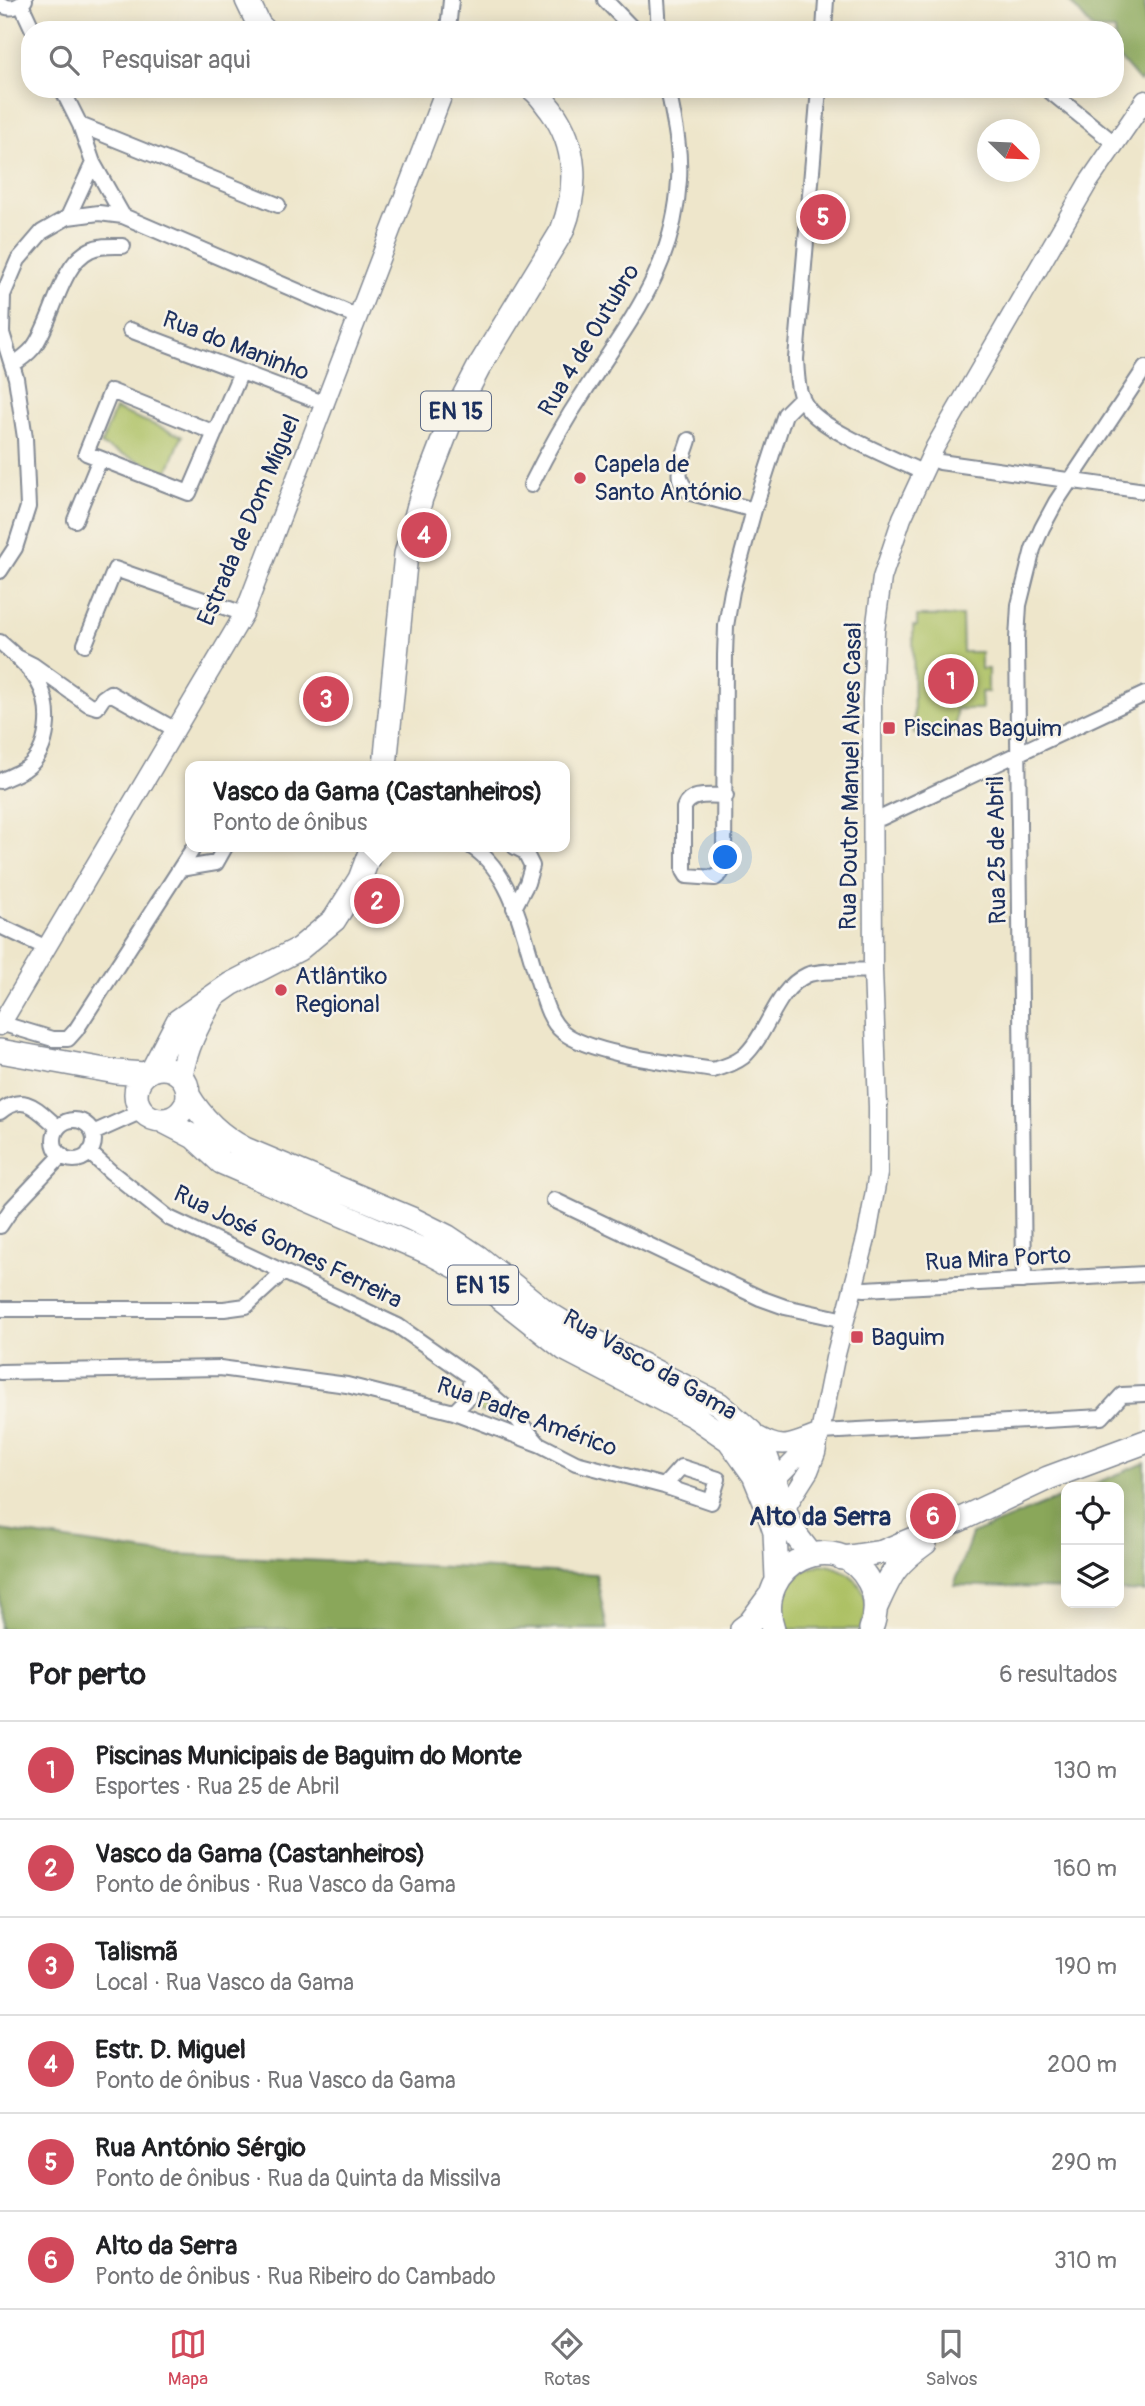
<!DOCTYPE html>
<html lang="pt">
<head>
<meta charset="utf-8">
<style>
	:root { --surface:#fff; --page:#f2f2f2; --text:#202124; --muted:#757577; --line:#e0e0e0; --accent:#d1495b }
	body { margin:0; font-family:Pangolin,sans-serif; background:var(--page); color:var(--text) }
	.controls { position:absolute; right:21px; bottom:21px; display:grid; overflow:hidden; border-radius:14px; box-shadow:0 4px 18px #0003 }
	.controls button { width:63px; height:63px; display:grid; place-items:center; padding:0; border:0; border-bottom:2px solid var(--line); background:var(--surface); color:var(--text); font:35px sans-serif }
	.compass { position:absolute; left:977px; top:119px; width:63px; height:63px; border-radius:50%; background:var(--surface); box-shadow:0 4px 18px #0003; rotate:113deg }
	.you { position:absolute; left:726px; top:858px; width:24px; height:24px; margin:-18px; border:5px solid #fff; border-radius:50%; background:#1a73e8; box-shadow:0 0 0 10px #1a73e833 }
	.badge { display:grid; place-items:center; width:46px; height:46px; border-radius:50%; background:var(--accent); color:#fff; font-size:23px; font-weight:700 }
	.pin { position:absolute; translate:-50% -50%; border:4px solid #fff; box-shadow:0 2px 7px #0006 }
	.popup { position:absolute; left:185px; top:761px; width:385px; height:91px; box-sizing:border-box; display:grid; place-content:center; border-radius:14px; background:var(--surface); filter:drop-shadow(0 2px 5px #0005); font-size:23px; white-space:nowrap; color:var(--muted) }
	.popup b { font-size:26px; color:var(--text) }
	.popup::after { content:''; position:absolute; left:50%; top:100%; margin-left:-14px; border:14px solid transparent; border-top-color:var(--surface) }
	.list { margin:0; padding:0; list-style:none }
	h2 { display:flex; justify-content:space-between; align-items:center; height:91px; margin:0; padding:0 28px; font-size:30px }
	h2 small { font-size:23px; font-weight:400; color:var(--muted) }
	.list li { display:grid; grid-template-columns:46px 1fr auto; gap:21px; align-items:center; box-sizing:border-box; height:98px; padding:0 28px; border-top:2px solid var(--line) }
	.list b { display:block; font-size:26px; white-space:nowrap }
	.list p { margin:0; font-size:23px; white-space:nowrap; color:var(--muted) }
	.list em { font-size:23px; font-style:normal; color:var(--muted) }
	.icon { flex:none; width:38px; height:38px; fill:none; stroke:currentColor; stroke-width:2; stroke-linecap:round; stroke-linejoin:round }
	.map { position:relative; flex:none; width:1145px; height:1629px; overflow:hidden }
	.search { position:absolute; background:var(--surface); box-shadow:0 4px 18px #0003; left:21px; right:21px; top:21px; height:77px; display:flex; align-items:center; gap:18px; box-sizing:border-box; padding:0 24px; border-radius:28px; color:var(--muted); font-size:26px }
	.sheet { height:679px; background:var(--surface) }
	nav { display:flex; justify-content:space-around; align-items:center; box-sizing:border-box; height:98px; border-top:2px solid var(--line); background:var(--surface); font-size:19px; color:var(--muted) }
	nav a { display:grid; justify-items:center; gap:4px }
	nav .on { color:var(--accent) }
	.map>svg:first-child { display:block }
	.green { fill:#adc165; stroke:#647862; stroke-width:2 }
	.forest { fill:#8aa75a; stroke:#526b5c; stroke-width:2 }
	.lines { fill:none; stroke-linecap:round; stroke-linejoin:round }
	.minor-casing { stroke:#848a94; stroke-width:18 }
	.tertiary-casing { stroke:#848a94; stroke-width:21 }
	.primary-casing { stroke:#848a94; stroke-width:26 }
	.minor { stroke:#fff; stroke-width:14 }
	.tertiary { stroke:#fff; stroke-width:18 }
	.primary { stroke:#fff; stroke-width:23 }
	.poi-dot { fill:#d1495b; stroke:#f7f3e8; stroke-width:2.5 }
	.labels { text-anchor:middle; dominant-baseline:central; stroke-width:5; stroke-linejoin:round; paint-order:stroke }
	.shield { fill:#f7f3e8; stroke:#5d6a87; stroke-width:2 }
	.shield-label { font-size:23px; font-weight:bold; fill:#1b2f5e }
	.street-label { font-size:24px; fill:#1b2f5e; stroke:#f7f3e8 }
	.poi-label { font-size:24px; fill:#1b2f5e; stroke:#f7f3e8; text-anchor:start }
	.neighbourhood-label { font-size:26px; font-weight:bold; fill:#1b2f5e; stroke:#f7f3e8 }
</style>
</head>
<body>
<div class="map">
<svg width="1145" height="1629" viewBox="0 0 1145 1629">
	<rect width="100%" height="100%" fill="#f7f3e8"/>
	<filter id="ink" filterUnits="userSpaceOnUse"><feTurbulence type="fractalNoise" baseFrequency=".0143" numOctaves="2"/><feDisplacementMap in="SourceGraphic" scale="14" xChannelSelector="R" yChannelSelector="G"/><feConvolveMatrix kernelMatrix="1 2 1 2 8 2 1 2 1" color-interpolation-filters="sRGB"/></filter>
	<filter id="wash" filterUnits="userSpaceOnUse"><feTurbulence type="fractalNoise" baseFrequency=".00686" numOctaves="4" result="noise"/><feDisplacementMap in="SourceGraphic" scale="28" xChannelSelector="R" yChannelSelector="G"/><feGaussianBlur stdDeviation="1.57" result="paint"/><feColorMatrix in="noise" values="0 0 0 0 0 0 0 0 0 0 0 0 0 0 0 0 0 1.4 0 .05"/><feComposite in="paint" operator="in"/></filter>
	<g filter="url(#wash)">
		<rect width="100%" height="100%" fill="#eee6cb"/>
		<path class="green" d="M 115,409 L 182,436 L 167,473 L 101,445 Z
			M 917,616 L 962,616 L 963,652 L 981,652 L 981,669 L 988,669 L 988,692 L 981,692 L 982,709 L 956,709 L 956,734 L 914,734 L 913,626 L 917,626 Z
			M 479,1394 L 508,1421 L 473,1409 Z
			M 821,1564 C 845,1567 864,1580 867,1607 C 867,1613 863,1622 861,1629 L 783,1629 C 778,1587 780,1579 821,1564 Z"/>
		<path class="forest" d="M 1068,0 L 1145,0 L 1145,75 L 1140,82 L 1115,53 L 1115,30 L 1094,30 Z
			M 1145,1463 L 1145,1592 L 1119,1591 L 1119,1487 L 1086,1487 Z
			M 1066,1495 L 1066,1589 L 954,1585 L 972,1534 Z
			M 0,1530 L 154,1553 L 596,1574 L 607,1629 L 0,1629 Z"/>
	</g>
	<g filter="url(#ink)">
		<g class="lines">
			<defs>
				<path id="minor" d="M 605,0 L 634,30
					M 657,0 L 659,30
					M 0,4 C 9,10 18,8 25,0
					M 21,4 L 33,30
					M 448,30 L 451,0
					M 824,30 L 826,0
					M 62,89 L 80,125 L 93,163 L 123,216
					M 819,89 L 796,359 C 797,375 797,394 807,407 C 822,430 895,459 922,472
					M 1047,89 L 1114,143
					M 80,125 L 278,205
					M 68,217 L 93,163
					M 130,330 L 326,404
					M 12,365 C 20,360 27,355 33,348 C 53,322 60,264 90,250 C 100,245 112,246 123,246
					M 215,433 L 111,391 L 86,453 L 189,493 L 241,372
					M 689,440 C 683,461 670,478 691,493 L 754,510
					M 929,457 L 940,462 L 1145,491
					M 531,485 C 547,453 564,422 584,392 C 630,320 674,269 679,180 C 681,149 674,119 668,89
					M 75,520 L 100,459
					M 0,571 L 15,548 L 28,507 L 25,438 L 16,378 L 2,333 L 3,295 L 18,260 L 42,232 L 68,217 L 99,213 L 123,216 L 358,317
					M 0,642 C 14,654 29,667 38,682 C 53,707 50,752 25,769 C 17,774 8,777 0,781
					M 85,644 L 115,569 L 244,614
					M 17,657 L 33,665 L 88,704 L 97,707 L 103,698 L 110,693 L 176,730
					M 726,796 C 711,796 689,792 684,808 L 684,871 L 687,876 L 715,878 L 721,873 L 724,866 L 725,655 L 726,626 L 732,591 L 754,510 L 785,414 L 802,397
					M 872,820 L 881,818 L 1145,694
					M 472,847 C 514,874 524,939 539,984 C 544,1000 549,1021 563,1032 C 589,1054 677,1064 713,1070 C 724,1067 734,1064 743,1057 C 769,1034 774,990 807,975 C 818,970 858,971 873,970
					M 180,869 L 216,863 L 225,847
					M 514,908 L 527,883 L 532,866 L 525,852 L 515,847
					M 0,926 L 47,948
					M 0,1023 L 53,1039 L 68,1039 L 76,1030 L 194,847
					M 0,1112 C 25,1091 38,1111 58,1127
					M54 1140a20 20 0 1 1 40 0a20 20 0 1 1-40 0Z
					M 93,1133 L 142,1111
					M 89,1152 L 111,1172 L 169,1218 L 398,1326 L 471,1377 L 509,1410 L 537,1442
					M 554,1200 L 760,1298 L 785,1307 L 845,1320
					M 0,1226 L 12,1208 L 62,1155
					M 1024,1281 L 1017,639 L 1019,605 L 1033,549 L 1042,528 L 1056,502 L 1145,368
					M 854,1288 L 865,1289 L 1145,1274
					M 0,1309 L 224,1309 L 246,1306 L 282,1273
					M 0,1372 L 220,1368 L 347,1385 L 454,1412 L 541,1445 L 576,1463 L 664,1486 L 711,1502 L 718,1479 L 681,1467 L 664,1486
					M 454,1412 L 468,1398 L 471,1377
					M 821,1432 L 1102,1417 L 1122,1395 L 1144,1394"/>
				<path id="tertiary" d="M 0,1026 L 244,614 L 445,89
					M 753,1433 C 780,1449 786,1447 815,1435
					M 771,1490 L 775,1480 L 819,1435
					M 785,1509 L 809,1471 L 816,1453 L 835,1358 L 867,1235 L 878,1174 L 878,1107 L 873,970 L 872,700 L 875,631 L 882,578 L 902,518 L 935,447 L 1088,183 L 1145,100"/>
				<path id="primary" d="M 247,0 L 259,25 L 264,30
					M 385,766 L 406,554 L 421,498 L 449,425 L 479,367 L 562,231 C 578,190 578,146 551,110 C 545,103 541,95 533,89
					M 0,1051 L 116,1072 L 144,1074
					M136 1094a26 26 0 1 1 52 0a26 26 0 1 1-52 0Z
					M 153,1069 L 178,1021 L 231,984 L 299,949 L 334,920 L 360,879 L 372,847
					M 181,1076 C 186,1047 197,1026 211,1001
					M 188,1095 C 202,1119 220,1136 245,1149 L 412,1219 L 448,1237 L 478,1257 L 546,1312 L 587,1337 L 719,1404 L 751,1432 L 766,1456 L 790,1524 L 798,1538 L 811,1555
					M 161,1120 L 194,1137 L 221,1162 L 430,1253 L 470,1274 L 565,1349 L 694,1416 L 729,1440 L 754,1475 L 765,1502 L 775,1532 L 777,1578
					M 842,1558 L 882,1552 L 959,1520 L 1048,1478 L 1145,1442
					M 876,1607 C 891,1574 894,1565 925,1543
					M 742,1629 L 750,1623 L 769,1597
					M 773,1629 C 751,1564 838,1523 869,1582 C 877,1597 877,1613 871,1629"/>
			</defs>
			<use href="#minor" class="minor-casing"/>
			<use href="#tertiary" class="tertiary-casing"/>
			<use href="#primary" class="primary-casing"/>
			<use href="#minor" class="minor"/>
			<use href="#tertiary" class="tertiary"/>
			<use href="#primary" class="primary"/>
		</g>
	</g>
	<g class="poi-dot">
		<circle cx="580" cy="478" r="7"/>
		<rect x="882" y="721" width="14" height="14" rx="3.5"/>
		<circle cx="281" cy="990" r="7"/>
		<rect x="850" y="1330" width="14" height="14" rx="3.5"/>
	</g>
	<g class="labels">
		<g class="shield">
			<rect x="421" y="391.5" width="70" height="39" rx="5"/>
			<rect x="448" y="1265.5" width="70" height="39" rx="5"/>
		</g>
		<g class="shield-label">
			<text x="456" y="411">EN 15</text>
			<text x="483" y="1285">EN 15</text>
		</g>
		<g class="street-label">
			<text transform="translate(589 340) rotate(-59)">Rua 4 de Outubro</text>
			<text transform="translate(236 346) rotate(21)">Rua do Maninho</text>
			<text transform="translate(249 520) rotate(-67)">Estrada de Dom Miguel</text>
			<text transform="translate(851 776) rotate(-89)">Rua Doutor Manuel Alves Casal</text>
			<text transform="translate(997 850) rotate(-91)">Rua 25 de Abril</text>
			<text transform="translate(288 1247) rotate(26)">Rua José Gomes Ferreira</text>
			<text transform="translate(998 1259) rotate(-3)">Rua Mira Porto</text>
			<text transform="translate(650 1365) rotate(30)">Rua Vasco da Gama</text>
			<text transform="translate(527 1417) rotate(20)">Rua Padre Américo</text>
		</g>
		<g class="poi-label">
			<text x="594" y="464">Capela de<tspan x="594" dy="28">Santo António</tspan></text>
			<text x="903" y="728">Piscinas Baguim</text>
			<text x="295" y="976">Atlântiko<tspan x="295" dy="28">Regional</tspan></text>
			<text x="871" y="1337">Baguim</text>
		</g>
		<g class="neighbourhood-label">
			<text x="820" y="1517">Alto da Serra</text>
		</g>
	</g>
</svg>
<div class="controls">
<button><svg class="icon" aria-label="locate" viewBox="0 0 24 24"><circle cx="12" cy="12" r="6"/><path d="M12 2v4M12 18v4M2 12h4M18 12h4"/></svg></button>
<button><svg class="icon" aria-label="layers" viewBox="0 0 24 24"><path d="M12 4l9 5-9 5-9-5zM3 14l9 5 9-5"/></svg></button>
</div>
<svg class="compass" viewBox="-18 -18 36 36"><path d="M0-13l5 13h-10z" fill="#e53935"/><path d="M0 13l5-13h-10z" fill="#757577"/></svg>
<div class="you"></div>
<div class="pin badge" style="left:951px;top:681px">1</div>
<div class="pin badge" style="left:377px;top:901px">2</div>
<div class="popup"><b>Vasco da Gama (Castanheiros)</b>Ponto de ônibus</div>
<div class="pin badge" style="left:326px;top:699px">3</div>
<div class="pin badge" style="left:424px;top:535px">4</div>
<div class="pin badge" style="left:823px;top:217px">5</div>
<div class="pin badge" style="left:933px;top:1516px">6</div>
<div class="search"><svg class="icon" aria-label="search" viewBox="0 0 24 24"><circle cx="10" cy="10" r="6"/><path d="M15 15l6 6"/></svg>Pesquisar aqui</div>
</div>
<section class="sheet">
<h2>Por perto<small>6 resultados</small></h2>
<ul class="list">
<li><span class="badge">1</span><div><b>Piscinas Municipais de Baguim do Monte</b><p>Esportes · Rua 25 de Abril</p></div><em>130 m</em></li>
<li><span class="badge">2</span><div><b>Vasco da Gama (Castanheiros)</b><p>Ponto de ônibus · Rua Vasco da Gama</p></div><em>160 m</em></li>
<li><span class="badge">3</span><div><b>Talismã</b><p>Local · Rua Vasco da Gama</p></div><em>190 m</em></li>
<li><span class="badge">4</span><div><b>Estr. D. Miguel</b><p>Ponto de ônibus · Rua Vasco da Gama</p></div><em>200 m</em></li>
<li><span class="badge">5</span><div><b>Rua António Sérgio</b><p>Ponto de ônibus · Rua da Quinta da Missilva</p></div><em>290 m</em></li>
<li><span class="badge">6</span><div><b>Alto da Serra</b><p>Ponto de ônibus · Rua Ribeiro do Cambado</p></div><em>310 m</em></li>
</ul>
</section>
<nav>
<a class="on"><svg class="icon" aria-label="map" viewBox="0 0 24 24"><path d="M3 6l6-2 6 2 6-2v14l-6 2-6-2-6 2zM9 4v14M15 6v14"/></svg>Mapa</a>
<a><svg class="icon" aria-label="directions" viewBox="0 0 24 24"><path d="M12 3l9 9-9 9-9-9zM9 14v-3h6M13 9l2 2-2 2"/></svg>Rotas</a>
<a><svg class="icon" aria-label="saved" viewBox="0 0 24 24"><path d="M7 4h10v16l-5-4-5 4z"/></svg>Salvos</a>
</nav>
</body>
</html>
